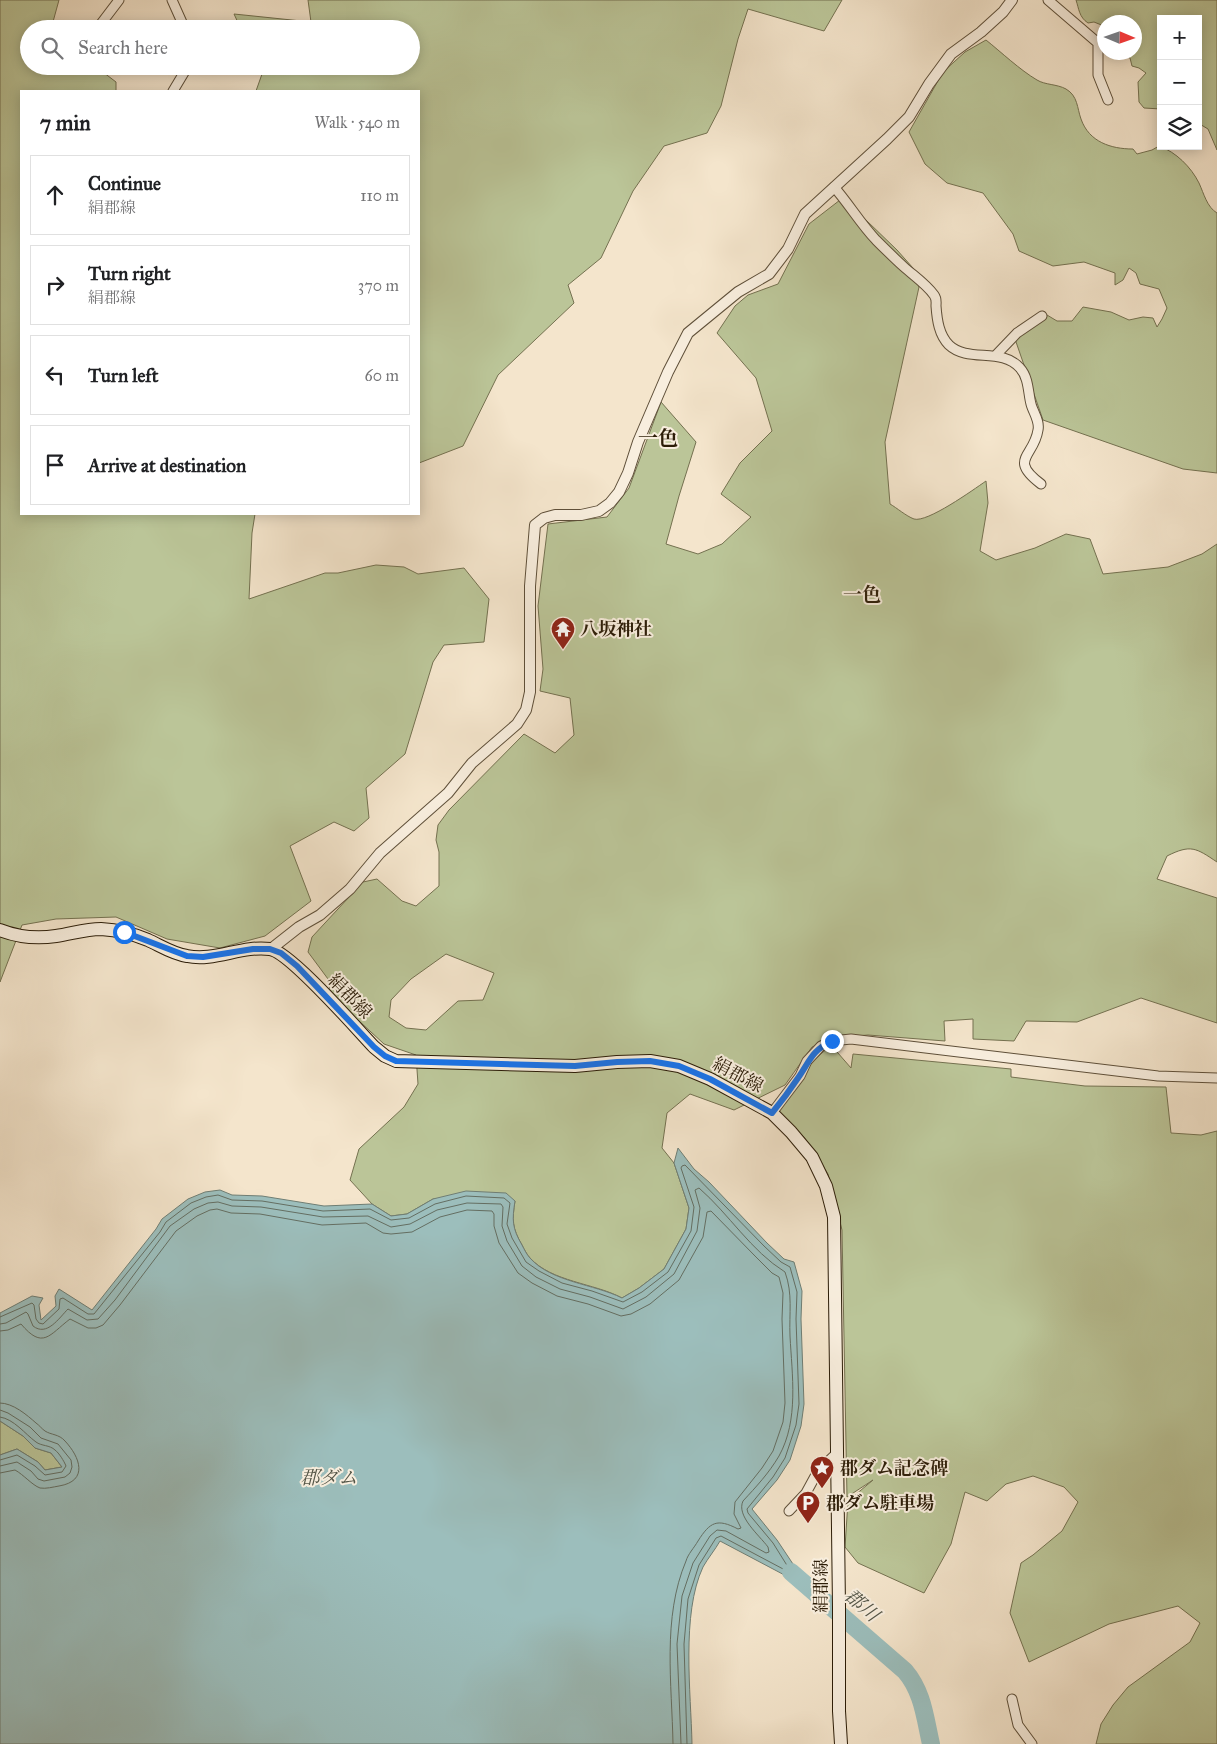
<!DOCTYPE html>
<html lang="en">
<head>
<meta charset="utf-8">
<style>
	:root { --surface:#fff; --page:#f2f2f2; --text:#202124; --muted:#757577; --line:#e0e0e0 }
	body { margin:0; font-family:"IM FELL Great Primer","Noto Serif JP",serif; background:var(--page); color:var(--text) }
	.controls { position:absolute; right:15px; top:15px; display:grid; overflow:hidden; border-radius:0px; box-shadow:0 2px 12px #0003 }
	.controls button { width:45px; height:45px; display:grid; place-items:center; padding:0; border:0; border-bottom:1px solid var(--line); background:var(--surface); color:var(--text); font:25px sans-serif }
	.compass { position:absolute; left:1097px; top:15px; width:45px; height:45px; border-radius:50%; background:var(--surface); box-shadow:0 2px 12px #0003; rotate:92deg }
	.stop { position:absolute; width:15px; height:15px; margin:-11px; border:4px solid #1a73e8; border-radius:50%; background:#fff }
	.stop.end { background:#1a73e8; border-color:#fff; box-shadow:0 1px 5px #0008 }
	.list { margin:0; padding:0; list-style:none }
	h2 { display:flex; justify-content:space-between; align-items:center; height:65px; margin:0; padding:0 20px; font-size:21px }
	h2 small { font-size:16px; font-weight:400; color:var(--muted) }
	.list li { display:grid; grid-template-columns:32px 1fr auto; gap:15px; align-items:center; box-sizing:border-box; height:80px; margin:0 10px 10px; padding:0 10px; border:1px solid var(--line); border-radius:0px }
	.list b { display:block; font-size:19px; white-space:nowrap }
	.list p { margin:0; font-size:16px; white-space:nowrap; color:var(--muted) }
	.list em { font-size:16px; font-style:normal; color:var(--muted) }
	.icon { flex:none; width:28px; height:28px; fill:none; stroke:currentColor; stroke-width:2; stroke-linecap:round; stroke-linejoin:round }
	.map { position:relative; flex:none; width:1217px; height:1744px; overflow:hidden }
	.search { position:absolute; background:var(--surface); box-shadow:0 2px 12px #0003; left:20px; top:20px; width:400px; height:55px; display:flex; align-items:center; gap:12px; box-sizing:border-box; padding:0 18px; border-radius:28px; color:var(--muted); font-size:19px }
	.panel { position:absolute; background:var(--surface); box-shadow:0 2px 12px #0003; left:20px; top:90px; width:400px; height:425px; border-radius:0px }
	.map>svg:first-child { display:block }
	.green { fill:#bbc598; stroke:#747150; fill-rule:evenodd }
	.water { fill:#9cbebc; stroke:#6f7e74 }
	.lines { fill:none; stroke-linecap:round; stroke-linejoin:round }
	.shore { stroke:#646e62; stroke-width:1 }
	.river { stroke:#9cbebc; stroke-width:18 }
	.minor-casing { stroke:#5e4f39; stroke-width:11 }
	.tertiary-casing { stroke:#5e4f39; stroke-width:12 }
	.secondary-casing { stroke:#2c1d08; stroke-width:14 }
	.minor { stroke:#f8eede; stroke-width:9 }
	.tertiary { stroke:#f8eede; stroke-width:10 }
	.secondary { stroke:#f8eede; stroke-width:12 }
	.route { stroke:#1a73e8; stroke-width:6 }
	.labels { text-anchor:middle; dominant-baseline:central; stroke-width:4; stroke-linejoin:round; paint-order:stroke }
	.poi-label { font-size:18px; font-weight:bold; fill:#2c1d08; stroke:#f8eede; text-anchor:start }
	.street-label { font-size:18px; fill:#2c1d08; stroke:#f8eede }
	.neighbourhood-label { font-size:19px; font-weight:bold; fill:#2c1d08; stroke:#f8eede }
	.water-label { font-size:19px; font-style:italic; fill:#535547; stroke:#f8eede }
	.quarter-label { font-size:20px; font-weight:bold; fill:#2c1d08; stroke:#f8eede }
</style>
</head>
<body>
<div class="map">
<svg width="1217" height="1744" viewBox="0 0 1217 1744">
	<rect width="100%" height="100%" fill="#f4e5cc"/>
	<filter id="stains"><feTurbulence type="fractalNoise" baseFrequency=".004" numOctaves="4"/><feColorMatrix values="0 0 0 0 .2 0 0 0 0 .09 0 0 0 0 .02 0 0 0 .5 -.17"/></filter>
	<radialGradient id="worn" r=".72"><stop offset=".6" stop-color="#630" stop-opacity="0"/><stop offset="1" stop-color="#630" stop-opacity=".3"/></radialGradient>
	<path class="green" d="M 0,0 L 59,0 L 51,29 L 29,29 L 29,66 L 95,66 L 116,82 L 116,91 L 21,91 L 21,514 L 255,514 L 252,533 L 249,599 L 325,573 L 338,573 L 376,565 L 404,567 L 418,574 L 464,568 L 489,599 L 484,642 L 444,645 L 433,662 L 405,754 L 366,788 L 369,818 L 354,831 L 334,822 L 290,846 L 311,901 L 265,936 L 220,948 L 167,939 L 116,917 L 56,919 L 22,925 L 0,982 Z
		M 308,0 L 842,0 L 824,31 L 748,9 L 738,39 L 721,106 L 707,133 L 664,146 L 633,191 L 601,258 L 568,285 L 574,303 L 498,375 L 463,446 L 419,463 L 419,91 L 256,91 L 262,74 L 258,66 L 411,66 L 411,29 L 241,29 L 234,14 L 311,22 Z
		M 1076,0 L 1217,0 L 1217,150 L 1208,129 L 1198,123 L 1198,19 L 1161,19 L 1161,109 L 1144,108 L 1139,102 L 1138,82 L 1146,73 L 1139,68 L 1132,66 L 1130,58 L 1119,54 L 1119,53 L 1134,52 L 1134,22 L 1104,22 L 1104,26 L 1094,22 L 1088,23 C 1079,17 1079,9 1076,0 Z
		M 986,40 C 1001,52 1020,70 1037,80 C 1045,85 1057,84 1066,89 C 1078,96 1077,108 1081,119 C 1089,142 1111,149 1133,149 L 1137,154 L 1152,150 L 1159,146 C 1176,152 1191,167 1199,183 C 1204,194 1207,207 1217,213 L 1217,473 L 1183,469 L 1043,420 L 1015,339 L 1047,315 L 1057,321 L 1072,321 L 1083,307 L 1111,312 L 1129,320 L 1143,317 L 1153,318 L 1157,327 L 1162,319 L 1167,308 L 1159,289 L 1140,284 L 1136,273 L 1129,268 L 1123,280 L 1115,285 L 1115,273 L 1084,262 L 1053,266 L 1019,251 L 1013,234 L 983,193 L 947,183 L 925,164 L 909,132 L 943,72 L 965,52 Z
		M 840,200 L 867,221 L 897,250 L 913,268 L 919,287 L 885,442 L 890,504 C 897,508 906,516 914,519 C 927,523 973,490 986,481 L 988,503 L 980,551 L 996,560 L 1035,548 L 1066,534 L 1090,539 L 1103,574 L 1168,567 L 1202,554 L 1217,544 L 1217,862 C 1196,848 1191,844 1167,856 L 1157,879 L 1217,898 L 1217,1023 L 1141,998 L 1077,1022 L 1026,1021 L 1014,1041 L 973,1039 L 973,1019 L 944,1021 L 945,1041 L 868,1035 L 833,1038 L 812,1047 L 785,1085 L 734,1110 L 690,1094 L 667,1113 L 662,1148 L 674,1163 L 689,1208 L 686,1229 L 664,1269 L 639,1288 L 622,1298 C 594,1283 552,1282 530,1258 C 527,1255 524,1249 522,1245 C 512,1228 512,1220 515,1201 L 433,1199 L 407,1214 L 391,1216 L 372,1204 L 350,1180 L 359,1149 L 404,1107 L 418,1084 L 416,1055 L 384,1044 L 331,995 L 328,979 L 308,952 L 312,937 L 363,882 L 377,879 L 402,901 L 416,906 L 439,886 L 439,852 L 436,840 L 438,825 L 449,810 L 524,734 L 555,753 L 574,735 L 570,698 L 540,691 L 543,669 L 538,606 L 548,524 L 607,517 L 629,488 L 661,402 L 696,442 L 679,496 L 666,544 L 698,554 L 722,544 L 751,517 L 721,494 L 740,463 L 772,431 L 756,378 L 717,333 L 735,306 L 748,295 L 778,284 L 809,224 ZM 446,954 L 494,973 L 483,1000 L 458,1001 L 426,1030 L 406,1028 L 389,1017 L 391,1000 L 411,979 Z
		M 831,1045 L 851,1068 L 853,1054 L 1011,1069 L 1011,1077 L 1085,1086 L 1166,1087 L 1171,1133 L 1201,1135 L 1217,1131 L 1217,1744 L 1096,1744 L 1101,1724 L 1113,1705 L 1128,1687 L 1190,1642 L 1200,1623 L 1178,1606 L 1109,1624 L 1029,1662 L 1010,1613 L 1021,1563 L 1033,1555 L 1062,1531 L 1078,1502 L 1064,1487 L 1033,1476 L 1006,1484 L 987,1501 L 965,1492 L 951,1544 L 924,1593 L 858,1563 L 845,1547 L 848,1501 L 873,1480 L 847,1497 L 842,1230 L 828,1174 L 804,1137 L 778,1113 L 813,1061 Z
		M 0,1421 L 23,1436 L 35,1448 L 51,1453 L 62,1467 L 45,1470 L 38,1462 L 17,1449 L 0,1455 Z"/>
	<path class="water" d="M 678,1148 L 694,1169 L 709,1182 L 767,1243 L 784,1259 L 794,1262 L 802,1291 L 801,1319 L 804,1404 L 801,1426 L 790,1460 L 777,1480 L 752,1509 L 777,1540 L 809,1588 L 720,1541 C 715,1550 708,1558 703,1567 C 681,1614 691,1693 692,1744 L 0,1744 L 0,1455 L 17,1449 L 38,1462 L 45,1470 L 62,1467 L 51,1453 L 35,1448 L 23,1436 L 0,1421 L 0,1313 L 32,1296 L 43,1298 L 39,1305 L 41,1320 L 56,1306 L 55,1296 L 59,1289 L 92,1310 L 156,1229 L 162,1219 L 188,1199 L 205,1192 L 220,1190 L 232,1195 L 262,1196 L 324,1206 L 372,1204 L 391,1216 L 407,1214 L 433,1199 L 466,1191 L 506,1193 L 515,1201 C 512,1220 512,1228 522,1245 C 524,1249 527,1255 530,1258 C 551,1282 594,1284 622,1298 L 639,1288 L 664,1269 L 686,1229 L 689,1208 L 674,1163 Z"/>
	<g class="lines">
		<path class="shore" d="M 0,1317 L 32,1303 L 34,1305 L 36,1319 L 39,1323 L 43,1324 L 59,1309 L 60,1299 L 63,1298 L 88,1314 L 94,1314 L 160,1232 L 166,1222 L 191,1203 L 206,1197 L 218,1195 L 232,1200 L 262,1201 L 323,1211 L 370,1209 L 391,1220 L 409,1218 L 435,1204 L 466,1196 L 504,1198 L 510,1203 L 507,1224 L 512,1238 L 526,1262 L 539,1271 L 562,1283 L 592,1291 L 623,1302 L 642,1292 L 668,1272 L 691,1231 L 694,1207 L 681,1168 L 682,1166 L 685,1165 L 764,1246 L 781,1262 L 790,1267 L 797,1292 L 796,1319 L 799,1404 L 796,1425 L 785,1458 L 773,1477 L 747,1509 L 748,1513 L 773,1543 L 788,1567 L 788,1569 L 785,1570 L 721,1536 L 716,1538 L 699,1565 L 688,1599 L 684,1644 L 687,1744
			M 0,1324 L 6,1323 L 26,1312 L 28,1314 L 33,1326 C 47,1337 59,1318 68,1309 L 87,1320 L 98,1319 L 115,1300 L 170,1226 L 194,1209 L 208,1203 L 218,1202 L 232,1206 L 261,1207 L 323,1217 L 368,1216 L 391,1227 L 410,1224 L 437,1210 L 467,1203 L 501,1204 L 503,1207 L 502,1226 L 507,1241 L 522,1266 L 536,1277 L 560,1289 L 590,1297 L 623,1309 L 646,1297 L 674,1274 L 697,1231 L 700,1208 L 695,1190 L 699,1188 C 729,1214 751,1251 785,1272 C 793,1294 789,1313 790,1336 C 792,1375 799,1420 779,1456 C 769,1473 756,1487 743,1501 C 736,1516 759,1535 768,1547 L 769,1552 L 766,1553 L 726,1531 L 717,1530 L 710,1536 L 693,1563 L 682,1596 L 677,1644 L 681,1744
			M 0,1331 L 8,1330 L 21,1324 C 43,1350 49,1335 70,1319 L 88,1328 L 96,1328 L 103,1325 L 120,1305 L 176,1231 L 197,1216 L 210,1210 L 217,1209 L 231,1213 L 260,1214 L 322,1225 L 366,1223 L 383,1233 L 391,1234 L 412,1232 L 440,1217 L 467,1210 L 492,1211 L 494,1214 L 494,1226 L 499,1243 L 518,1273 L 532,1283 L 557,1296 L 588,1304 L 621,1316 L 631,1314 L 650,1304 L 679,1280 L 703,1237 L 707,1212 L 711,1211 L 755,1256 L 772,1273 L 779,1277 L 783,1293 L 782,1319 L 785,1403 L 783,1422 L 773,1451 L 762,1468 L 735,1502 L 734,1514 L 741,1528 L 738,1529 C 717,1518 710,1522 698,1541 C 694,1548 688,1554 686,1561 C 662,1618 672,1684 673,1744
			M 0,1403 C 13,1403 27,1415 36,1423 C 39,1425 42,1429 45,1431 C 51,1435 59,1434 65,1441 C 80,1457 89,1481 59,1486 C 53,1487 46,1489 40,1488 C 32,1485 24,1475 15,1470 L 0,1473
			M 0,1410 L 8,1413 L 30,1427 L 41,1438 L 58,1444 L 71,1460 L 72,1467 L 70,1473 L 65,1477 L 44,1481 L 38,1479 L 31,1471 L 17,1462 L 0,1466
			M 0,1417 C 14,1419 25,1434 36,1442 C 41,1446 50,1445 55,1450 C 59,1453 64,1461 66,1466 L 62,1472 L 45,1475 L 35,1466 L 17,1455 L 0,1460"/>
		<path class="river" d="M 791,1572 L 905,1671 C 923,1692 925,1718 931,1744"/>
		<defs>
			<path id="minor" d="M 172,0 L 185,29
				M 1048,0 L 1098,43 L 1098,75 L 1108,100
				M 97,29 L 119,0
				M 173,91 L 188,66
				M 834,187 C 849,204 860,223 876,240 C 885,249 894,258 904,267 C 914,276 926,284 934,295 C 937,299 936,302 936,306 C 937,320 939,335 949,345 C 968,363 1002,347 1020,368 C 1029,378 1028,393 1031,404 C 1033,412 1040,421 1038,430 C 1034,457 1008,459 1041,484
				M 995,356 L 1017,333 L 1042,316
				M 772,1113 L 800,1076 L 807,1061 L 821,1046 L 832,1041 L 851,1039 L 1158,1076 L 1217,1078
				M 789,1511 L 806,1493 L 818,1471 L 837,1453
				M 1012,1699 L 1018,1725 L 1032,1744"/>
			<path id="tertiary" d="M 271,949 L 299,927 L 320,915 L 350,889 L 380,853 L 448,793 L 472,763 L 517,724 L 526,710 L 530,692 L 530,586 L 535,525 L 544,518 L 555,515 L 581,515 L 599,511 L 610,503 L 619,492 L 628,473 L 638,442 L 668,372 L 688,333 L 738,292 L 769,274 L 788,249 L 805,214 L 887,139 L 909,117 L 929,84 L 951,54 L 981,32 L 1003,12 L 1012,0"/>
			<path id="secondary" d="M 0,930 C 18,937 36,939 56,936 C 71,934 85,929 101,929 C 117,930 134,934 148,940 C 161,946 173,954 187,956 C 214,962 242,945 270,949 C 290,952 356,1028 374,1047 L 385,1056 L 396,1061 L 575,1066 L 617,1062 L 650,1061 L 679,1066 L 710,1079 L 772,1113 L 791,1132 L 812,1157 L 826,1186 L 834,1217 L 839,1607 L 839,1711 L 841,1744"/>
		</defs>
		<use href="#minor" class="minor-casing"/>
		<use href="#tertiary" class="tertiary-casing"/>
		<use href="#secondary" class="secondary-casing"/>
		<use href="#minor" class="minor"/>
		<use href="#tertiary" class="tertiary"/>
		<use href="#secondary" class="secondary"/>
	</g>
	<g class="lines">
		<path class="route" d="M 124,932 L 187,956 L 203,957 L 253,949 L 270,949 L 281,953 L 297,966 L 374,1047 L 385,1056 L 396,1061 L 575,1066 L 617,1062 L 650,1061 L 679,1066 L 710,1079 L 772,1113 C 781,1102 790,1090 798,1078 C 810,1061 811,1051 832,1041"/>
	</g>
	<defs>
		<symbol id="temple-pin" viewBox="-11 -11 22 30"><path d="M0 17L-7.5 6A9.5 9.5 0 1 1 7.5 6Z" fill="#8f2418" stroke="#f8eede"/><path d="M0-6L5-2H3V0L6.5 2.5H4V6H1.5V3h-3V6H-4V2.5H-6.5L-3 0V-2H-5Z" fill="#fff"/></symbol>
		<symbol id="sight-pin" viewBox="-11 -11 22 30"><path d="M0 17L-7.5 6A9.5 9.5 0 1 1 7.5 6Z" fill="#8f2418" stroke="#f8eede"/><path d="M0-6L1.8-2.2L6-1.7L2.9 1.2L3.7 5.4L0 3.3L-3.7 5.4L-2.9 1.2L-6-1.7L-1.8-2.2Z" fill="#fff"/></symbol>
		<symbol id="parking-pin" viewBox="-11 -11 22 30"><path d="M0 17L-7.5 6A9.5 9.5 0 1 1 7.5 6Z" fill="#8f2418" stroke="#f8eede"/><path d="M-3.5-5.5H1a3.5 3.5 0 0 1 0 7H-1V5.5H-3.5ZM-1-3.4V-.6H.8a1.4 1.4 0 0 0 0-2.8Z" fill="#fff"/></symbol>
	</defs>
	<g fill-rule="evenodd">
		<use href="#temple-pin" x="549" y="615" width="28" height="38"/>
		<use href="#sight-pin" x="808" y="1454" width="28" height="38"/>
		<use href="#parking-pin" x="794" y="1489" width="28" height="38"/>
	</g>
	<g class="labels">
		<g class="poi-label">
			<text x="580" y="629">八坂神社</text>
			<text x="840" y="1468">郡ダム記念碑</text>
			<text x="826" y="1503">郡ダム駐車場</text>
		</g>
		<g class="street-label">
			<text transform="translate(350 996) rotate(46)">絹郡線</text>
			<text transform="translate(738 1075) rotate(28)">絹郡線</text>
			<text transform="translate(821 1586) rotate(-90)">絹郡線</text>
		</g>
		<g class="neighbourhood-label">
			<text x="862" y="594">一色</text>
		</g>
		<g class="water-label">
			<text x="329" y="1477">郡ダム</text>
			<text transform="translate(862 1605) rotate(41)">郡川</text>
		</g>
		<g class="quarter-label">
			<text x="658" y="438">一色</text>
		</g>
	</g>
	<rect width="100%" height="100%" filter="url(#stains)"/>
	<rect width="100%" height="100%" fill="url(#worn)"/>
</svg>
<div class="controls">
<button>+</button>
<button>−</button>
<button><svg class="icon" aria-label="layers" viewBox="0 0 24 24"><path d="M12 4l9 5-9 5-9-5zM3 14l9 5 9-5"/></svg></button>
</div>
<svg class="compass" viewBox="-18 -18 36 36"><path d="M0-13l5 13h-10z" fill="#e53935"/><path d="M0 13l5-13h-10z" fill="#757577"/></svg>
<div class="stop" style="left:124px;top:932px"></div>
<div class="stop end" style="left:832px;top:1041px"></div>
<div class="search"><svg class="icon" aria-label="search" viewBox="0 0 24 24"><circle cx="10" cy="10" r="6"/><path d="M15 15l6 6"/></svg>Search here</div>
<section class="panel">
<h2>7 min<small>Walk · 540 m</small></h2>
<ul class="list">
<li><svg class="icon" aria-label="ahead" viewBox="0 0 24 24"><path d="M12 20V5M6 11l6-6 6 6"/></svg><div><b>Continue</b><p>絹郡線</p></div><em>110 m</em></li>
<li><svg class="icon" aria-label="right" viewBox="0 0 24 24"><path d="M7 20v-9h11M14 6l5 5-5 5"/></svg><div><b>Turn right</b><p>絹郡線</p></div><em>370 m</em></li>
<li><svg class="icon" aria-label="left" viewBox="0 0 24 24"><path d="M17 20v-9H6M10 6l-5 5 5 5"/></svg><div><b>Turn left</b></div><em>60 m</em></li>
<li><svg class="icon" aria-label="arrive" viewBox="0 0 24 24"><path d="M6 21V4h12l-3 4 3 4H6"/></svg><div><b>Arrive at destination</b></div></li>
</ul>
</section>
</div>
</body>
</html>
